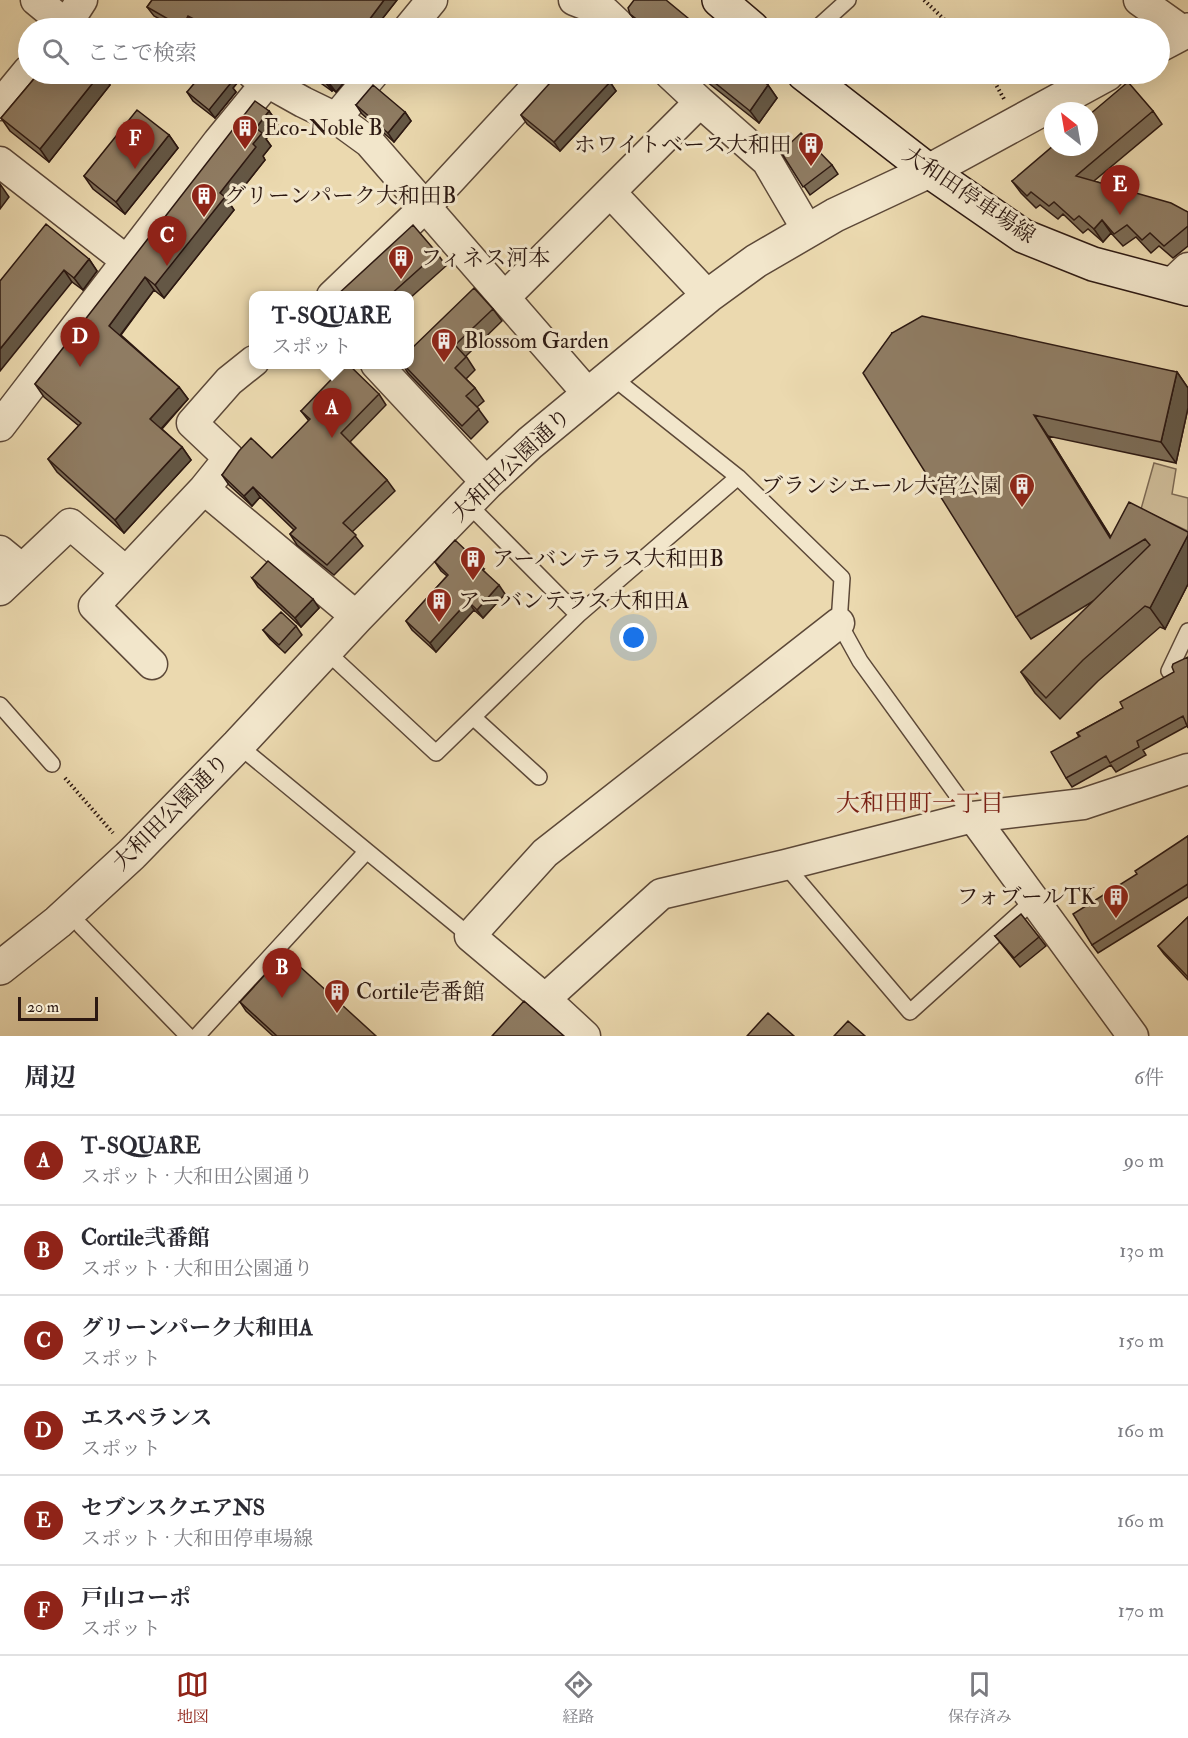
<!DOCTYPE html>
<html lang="ja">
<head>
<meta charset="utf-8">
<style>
	:root { --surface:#fff; --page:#f2f2f3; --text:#2b2b33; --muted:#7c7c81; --line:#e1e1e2; --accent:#8f2418 }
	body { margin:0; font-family:"IM FELL Double Pica","Noto Serif JP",serif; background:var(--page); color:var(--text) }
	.compass { position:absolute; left:1044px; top:102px; width:54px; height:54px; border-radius:50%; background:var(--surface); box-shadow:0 6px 24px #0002; rotate:329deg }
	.scale { position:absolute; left:18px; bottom:15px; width:80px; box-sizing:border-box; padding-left:6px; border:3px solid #2c1811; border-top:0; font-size:16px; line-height:21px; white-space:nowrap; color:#2c1811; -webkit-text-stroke:4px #f2e6cb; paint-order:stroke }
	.you { position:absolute; left:634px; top:638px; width:21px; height:21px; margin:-15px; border:4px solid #fff; border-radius:50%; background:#1a73e8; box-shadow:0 0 0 9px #1a73e833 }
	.badge { display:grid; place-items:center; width:39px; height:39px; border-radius:50%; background:var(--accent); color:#fff; font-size:20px; font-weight:700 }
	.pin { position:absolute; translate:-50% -50px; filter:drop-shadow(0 2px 3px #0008) }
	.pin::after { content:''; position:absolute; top:32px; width:21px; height:18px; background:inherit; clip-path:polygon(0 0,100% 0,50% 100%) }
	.popup { position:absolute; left:249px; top:291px; width:165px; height:78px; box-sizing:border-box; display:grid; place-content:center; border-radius:12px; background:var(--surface); filter:drop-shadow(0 2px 4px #0005); font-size:20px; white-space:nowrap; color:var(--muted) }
	.popup b { font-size:22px; color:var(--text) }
	.popup::after { content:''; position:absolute; left:50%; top:100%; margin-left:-12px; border:12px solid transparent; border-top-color:var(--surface) }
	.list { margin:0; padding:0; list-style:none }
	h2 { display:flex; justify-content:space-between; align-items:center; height:78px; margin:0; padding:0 24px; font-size:26px }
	h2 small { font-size:20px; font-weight:400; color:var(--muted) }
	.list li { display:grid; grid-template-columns:39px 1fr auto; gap:18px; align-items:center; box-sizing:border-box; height:90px; padding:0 24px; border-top:2px solid var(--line) }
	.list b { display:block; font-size:22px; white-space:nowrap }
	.list p { margin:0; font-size:20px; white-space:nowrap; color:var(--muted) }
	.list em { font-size:20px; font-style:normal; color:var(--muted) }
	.icon { flex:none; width:33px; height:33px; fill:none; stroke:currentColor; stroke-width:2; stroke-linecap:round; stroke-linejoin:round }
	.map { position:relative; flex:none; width:1188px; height:1036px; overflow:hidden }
	.search { position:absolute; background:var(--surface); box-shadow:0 6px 24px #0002; left:18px; right:18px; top:18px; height:66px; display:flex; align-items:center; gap:15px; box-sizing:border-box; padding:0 21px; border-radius:33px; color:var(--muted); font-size:22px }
	.sheet { height:618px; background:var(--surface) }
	nav { display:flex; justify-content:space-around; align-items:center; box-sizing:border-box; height:84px; border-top:2px solid var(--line); background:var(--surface); font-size:16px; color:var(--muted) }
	nav a { display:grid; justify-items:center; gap:3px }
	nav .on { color:var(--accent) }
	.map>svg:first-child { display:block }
	.green { fill:#cbb894; stroke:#7c6852; stroke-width:1.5 }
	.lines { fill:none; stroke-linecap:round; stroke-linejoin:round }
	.service-casing { stroke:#5c4838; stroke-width:18 }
	.minor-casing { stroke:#5c4838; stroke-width:33 }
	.tertiary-casing { stroke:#5c4838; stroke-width:36 }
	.secondary-casing { stroke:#2c1811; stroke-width:36 }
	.path { stroke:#2c1811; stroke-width:4; stroke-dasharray:1.5 3; stroke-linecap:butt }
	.service { stroke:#f2e6cb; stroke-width:15 }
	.minor { stroke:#f2e6cb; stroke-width:30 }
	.tertiary { stroke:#f2e6cb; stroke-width:33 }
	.secondary { stroke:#f2e6cb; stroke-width:33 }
	.wall { fill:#7b6b55; stroke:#2c1811; stroke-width:1.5 }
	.shaded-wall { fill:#645745; stroke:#2c1811; stroke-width:1.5 }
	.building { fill:#8f7c63; stroke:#2c1811; stroke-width:1.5 }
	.labels { text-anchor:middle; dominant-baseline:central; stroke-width:6; stroke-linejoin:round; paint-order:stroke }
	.poi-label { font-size:22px; fill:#2c1811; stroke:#f2e6cb; text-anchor:start }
	.street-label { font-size:22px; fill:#2c1811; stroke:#f2e6cb }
	.neighbourhood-label { font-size:24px; fill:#7a1f14; stroke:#f2e6cb }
</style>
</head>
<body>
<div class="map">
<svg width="1188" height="1036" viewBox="0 0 1188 1036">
	<rect width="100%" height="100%" fill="#ebd9af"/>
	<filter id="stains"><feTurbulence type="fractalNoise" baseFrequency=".00333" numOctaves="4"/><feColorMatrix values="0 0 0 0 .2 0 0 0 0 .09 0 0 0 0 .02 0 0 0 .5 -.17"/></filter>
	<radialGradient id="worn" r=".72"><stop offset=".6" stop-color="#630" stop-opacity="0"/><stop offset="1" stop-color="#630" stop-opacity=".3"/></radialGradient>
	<path class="green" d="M 1154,463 L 1176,469 L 1172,494 L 1188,498 L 1188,531 L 1141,509 Z"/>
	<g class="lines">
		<defs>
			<path id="service" d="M 817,28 L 848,0
				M 611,376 L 738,477 L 842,578 L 839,623 L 860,661 L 973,817
				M 467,503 L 578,615
				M 326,651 L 436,753 L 578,615 L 738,477
				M 1169,671 L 1188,631
				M 0,705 L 52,764
				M 473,717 L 539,777
				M 238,745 L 470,936
				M 785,865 L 910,1012 L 1033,901
				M 81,926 L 188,1036
				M 197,1036 L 366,852"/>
			<path id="minor" d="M 36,0 L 70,28
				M 574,0 L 605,12 L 622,28
				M 1139,0 L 1184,32
				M 64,28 L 82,0
				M 409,28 L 432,0
				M 253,74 L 303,102 L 336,118 L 369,142 L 589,395
				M 700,102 L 767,161 L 808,231
				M 0,105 L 28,71
				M 336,118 L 373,74
				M 0,162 L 127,261
				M 610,192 L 708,296
				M 1170,285 L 1188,268
				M 332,296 L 426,206 L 548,74
				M 505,297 L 700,102 L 670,74
				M 254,361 L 229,381 L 192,423 L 229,458 L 204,489 L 357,617
				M 376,364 L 487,483
				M 0,426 L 218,142 L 268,81
				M 0,551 L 22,569
				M 126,572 L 94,606 L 152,664
				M 0,590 L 70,524 L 126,572 L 204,489
				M 973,817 L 1133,1036
				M 545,999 L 661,894 L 785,865 L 973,817 L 1083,804 L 1188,769
				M 585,1036 L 545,999 L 470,936 L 545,853 L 839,623"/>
			<path id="tertiary" d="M 1160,45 L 1188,30
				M 0,968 L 58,922 L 132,854 L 238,745 L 357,617 L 487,483 L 530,443 L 708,296 L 756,261 L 835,215 L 929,171 L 1107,74"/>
			<path id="secondary" d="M 719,0 L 752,28
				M 804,74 L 929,171 L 1023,236 L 1093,264 L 1188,289"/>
		</defs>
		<use href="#service" class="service-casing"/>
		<use href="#minor" class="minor-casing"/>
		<use href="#tertiary" class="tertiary-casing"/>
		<use href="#secondary" class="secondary-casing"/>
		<path class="path" d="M 924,0 L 953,28
			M 990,74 L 1004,99
			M 65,778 L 113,833"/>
		<use href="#service" class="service"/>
		<use href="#minor" class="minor"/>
		<use href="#tertiary" class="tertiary"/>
		<use href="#secondary" class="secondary"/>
	</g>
	<path class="wall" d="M 152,0 L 397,0 L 375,28 L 202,28 L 195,24 L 192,28 L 176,28 L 154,16 L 147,7 Z
		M 630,14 L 700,28 L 641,28 Z
		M 38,74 L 103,74 L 110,85 L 49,162 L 10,131 L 1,118 Z
		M 232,74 L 238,82 L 233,88 L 236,92 L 215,118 L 193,101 L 187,92 Z
		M 308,74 L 351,74 L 336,92 L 333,90 L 332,91 Z
		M 697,74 L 754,74 L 768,85 L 777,98 L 759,123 Z
		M 560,76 L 610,82 L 616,91 L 560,151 L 527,124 L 521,115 Z
		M 356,105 L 405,112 L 411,121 L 394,142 L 362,114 Z
		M 269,111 L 278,124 L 266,139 L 271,146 L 263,156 L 265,160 L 230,204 L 234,210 L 164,298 L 154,290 L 121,335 L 179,387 L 188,399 L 162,429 L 182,447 L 191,460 L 124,533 L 57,472 L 48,459 L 79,426 L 44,397 L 35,384 Z
		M 1153,111 L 1162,124 L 1094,181 L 1188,212 L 1188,246 L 1173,258 L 1159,246 L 1151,253 L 1136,237 L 1123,246 L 1111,233 L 1103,242 L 1088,229 L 1083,233 L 1063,214 L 1058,219 L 1040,205 L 1036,208 L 1021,193 L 1012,181 Z
		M 169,135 L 178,148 L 125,214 L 93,189 L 84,176 Z
		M 781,152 L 832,165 L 838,174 L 810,195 Z
		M 437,253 L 446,266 L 410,298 L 410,296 L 335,295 Z
		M 89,259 L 97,271 L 83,290 L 72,282 L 0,281 Z
		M 493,309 L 502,321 L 466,356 L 475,370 L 466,379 L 475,388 L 484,401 L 477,407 L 488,422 L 471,439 L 408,373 L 402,364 L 410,364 Z
		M 892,333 L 1177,372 L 1188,388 L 1188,408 L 1176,463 L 1048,436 L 1111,537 L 1188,532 L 1188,584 L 1165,629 L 1160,627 L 1098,681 L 1060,719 L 1035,693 L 1021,672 L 1095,600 L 1031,639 L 1016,617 Z
		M 379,394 L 386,405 L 350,442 L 387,480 L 395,491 L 352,532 L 363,546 L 334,575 L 297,545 L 290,534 L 294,530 L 260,497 L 252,506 L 229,485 L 222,475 L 272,458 L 309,421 L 301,411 Z
		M 435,562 L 484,569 L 483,570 L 505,594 L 483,618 L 474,610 L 436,652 L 412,630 L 406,621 L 447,576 L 441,571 Z
		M 252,578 L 319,608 L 301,627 L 258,587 Z
		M 296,626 L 302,635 L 285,653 L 270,639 L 263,630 Z
		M 1173,664 L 1187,726 L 1143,750 L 1146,755 L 1116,772 L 1111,765 L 1072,787 L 1066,778 L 1079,737 L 1077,733 L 1123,708 L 1174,672 Z
		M 1188,836 L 1188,897 L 1098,953 L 1092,945 L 1137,874 Z
		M 1188,917 L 1188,980 L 1164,954 L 1158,946 Z
		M 995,936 L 1039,937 L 1046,946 L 1020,967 Z
		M 240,1002 L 376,1036 L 273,1036 L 246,1011 Z"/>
	<path class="shaded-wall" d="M 384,0 L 397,0 L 375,28 L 363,28 Z
		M 188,16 L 195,24 L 192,28 L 183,28 L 182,27 Z
		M 100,74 L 103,74 L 110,85 L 49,162 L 40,149 Z
		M 232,74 L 238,82 L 233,88 L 236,92 L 215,118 L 209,110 L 226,80 Z
		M 337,74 L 351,74 L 336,92 L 329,83 Z
		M 327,81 L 333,90 L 332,91 L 326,83 Z
		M 610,82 L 616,91 L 560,151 L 554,142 Z
		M 768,85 L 777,98 L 759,123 L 750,111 Z
		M 269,111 L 278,124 L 266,139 L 271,146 L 263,156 L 265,160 L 230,204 L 234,210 L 164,298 L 155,285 L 220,193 L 253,144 L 256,128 Z
		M 405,112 L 411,121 L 394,142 L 388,133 Z
		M 169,135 L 178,148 L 125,214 L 116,202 Z
		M 0,184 L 9,197 L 0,209 Z
		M 1102,220 L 1111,233 L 1103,242 L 1094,229 Z
		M 89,259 L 97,271 L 83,290 L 74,278 Z
		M 64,270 L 72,282 L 0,371 L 0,349 Z
		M 145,277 L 154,290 L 118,338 L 109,326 Z
		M 1177,372 L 1188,388 L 1188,408 L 1176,463 L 1161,442 Z
		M 179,387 L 188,399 L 159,431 L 150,419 Z
		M 1034,415 L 1048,436 L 1121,554 L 1110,538 Z
		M 182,447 L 191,460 L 124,533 L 115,520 Z
		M 253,487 L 260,497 L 252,506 L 244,496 Z
		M 1188,535 L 1188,584 L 1165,629 L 1150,608 Z
		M 477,561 L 484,569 L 482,572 L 475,563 Z
		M 499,585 L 505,594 L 483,618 L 477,610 Z
		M 313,599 L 319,608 L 301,627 L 295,618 Z
		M 468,601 L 474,610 L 436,652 L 430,643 Z"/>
	<path class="building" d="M 152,0 L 384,0 L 363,28 L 211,28 L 188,16 L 182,27 L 147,7 Z
		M 634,0 L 666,0 L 700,28 L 648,28 L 630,14 L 628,8 Z
		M 38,74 L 100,74 L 40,149 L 1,118 Z
		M 202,74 L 231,74 L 226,80 L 230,84 L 209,110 L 187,92 Z
		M 314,74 L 337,74 L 329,83 L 327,81 L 326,83 Z
		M 558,74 L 560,76 L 563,74 L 600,74 L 610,82 L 554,142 L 521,115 Z
		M 704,74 L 754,74 L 768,85 L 750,111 Z
		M 1128,82 L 1153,111 L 1076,176 L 1171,203 L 1188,212 L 1188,226 L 1164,246 L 1150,233 L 1142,240 L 1127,225 L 1114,234 L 1102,220 L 1094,229 L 1079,216 L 1074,220 L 1054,202 L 1049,206 L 1031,192 L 1027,196 L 1012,181 L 1053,146 L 1053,147 L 1089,147 L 1089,115 Z
		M 373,85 L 405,112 L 388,133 L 356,105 Z
		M 255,101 L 269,111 L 256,128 L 262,133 L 253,144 L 256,147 L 220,193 L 225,197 L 155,285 L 145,277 L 109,326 L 179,387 L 150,419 L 182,447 L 115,520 L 48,459 L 81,423 L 35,384 Z
		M 137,110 L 169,135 L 116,202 L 84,176 Z
		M 801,133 L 832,165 L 803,187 L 781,152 Z
		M 46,224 L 89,259 L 74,278 L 64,270 L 0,349 L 0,281 Z
		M 413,225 L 437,253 L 389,296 L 336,296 Z
		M 474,288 L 493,309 L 455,345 L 466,357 L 455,368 L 475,388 L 466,396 L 479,409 L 462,426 L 403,364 L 410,364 L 410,350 Z
		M 922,316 L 1177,372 L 1161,442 L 1034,415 L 1110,538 L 1129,502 L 1188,532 L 1188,535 L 1150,608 L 1145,606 L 1083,660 L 1046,698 L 1021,672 L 1150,545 L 1145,539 L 1016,617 L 863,373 L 892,333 Z
		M 346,364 L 348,364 L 379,394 L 341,433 L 387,480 L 343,523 L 356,535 L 327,565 L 290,534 L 296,528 L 253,487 L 244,496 L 222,475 L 239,451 L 251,438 L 272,458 L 310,419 L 301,411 Z
		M 455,540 L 477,561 L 475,563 L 499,585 L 477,610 L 468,601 L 430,643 L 406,621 L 448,575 L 435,562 Z
		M 268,561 L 313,599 L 295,618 L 252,578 Z
		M 281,612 L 296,626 L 279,645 L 263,630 Z
		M 1188,657 L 1188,728 L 1183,716 L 1137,741 L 1139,747 L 1110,763 L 1106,756 L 1066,778 L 1051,752 L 1080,736 L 1077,733 L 1123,708 L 1120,702 L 1174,672 L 1172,667 L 1173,664 Z
		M 1188,836 L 1188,884 L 1092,945 L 1073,914 L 1137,874 L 1135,871 Z
		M 1021,914 L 1039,937 L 1014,958 L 995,936 Z
		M 1188,917 L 1188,977 L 1158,946 Z
		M 285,953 L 376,1036 L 277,1036 L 240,1002 Z
		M 524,1001 L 564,1036 L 492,1036 Z
		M 768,1013 L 794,1036 L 747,1036 Z
		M 848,1021 L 865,1036 L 834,1036 Z"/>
	<defs>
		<symbol id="building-pin" viewBox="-11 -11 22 30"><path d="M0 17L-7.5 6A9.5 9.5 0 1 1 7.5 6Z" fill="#8f2418" stroke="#f2e6cb"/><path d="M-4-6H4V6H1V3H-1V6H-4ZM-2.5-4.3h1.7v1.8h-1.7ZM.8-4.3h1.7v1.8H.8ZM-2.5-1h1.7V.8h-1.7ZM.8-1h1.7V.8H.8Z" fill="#fff"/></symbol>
	</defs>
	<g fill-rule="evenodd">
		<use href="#building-pin" x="230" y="113" width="30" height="40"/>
		<use href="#building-pin" x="796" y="130" width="30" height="40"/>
		<use href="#building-pin" x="189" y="181" width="30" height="40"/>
		<use href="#building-pin" x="386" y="243" width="30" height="40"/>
		<use href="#building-pin" x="429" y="326" width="30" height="40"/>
		<use href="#building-pin" x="1007" y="471" width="30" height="40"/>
		<use href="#building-pin" x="458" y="544" width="30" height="40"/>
		<use href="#building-pin" x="424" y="586" width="30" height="40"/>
		<use href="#building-pin" x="1101" y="882" width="30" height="40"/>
		<use href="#building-pin" x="322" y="977" width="30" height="40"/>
	</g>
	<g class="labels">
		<g class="poi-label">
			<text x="264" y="128">Eco-Noble B</text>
			<text x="792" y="145" text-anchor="end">ホワイトベース大和田</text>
			<text x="224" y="196">グリーンパーク大和田B</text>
			<text x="420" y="258">フィネス河本</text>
			<text x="464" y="341">Blossom Garden</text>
			<text x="1002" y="486" text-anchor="end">ブランシエール大宮公園</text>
			<text x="492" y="559">アーバンテラス大和田B</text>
			<text x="458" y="601">アーバンテラス大和田A</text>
			<text x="1096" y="897" text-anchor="end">フォブールTK</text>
			<text x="356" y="992">Cortile壱番館</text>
		</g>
		<g class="street-label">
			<text transform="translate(969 195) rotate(34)">大和田停車場線</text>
			<text transform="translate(511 465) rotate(-43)">大和田公園通り</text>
			<text transform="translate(171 812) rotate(-45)">大和田公園通り</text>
		</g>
		<g class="neighbourhood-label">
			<text x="920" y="803">大和田町一丁目</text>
		</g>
	</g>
	<rect width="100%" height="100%" filter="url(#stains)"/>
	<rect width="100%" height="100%" fill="url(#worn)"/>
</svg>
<svg class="compass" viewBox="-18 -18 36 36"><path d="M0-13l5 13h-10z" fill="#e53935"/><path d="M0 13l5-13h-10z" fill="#7c7c81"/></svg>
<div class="scale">20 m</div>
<div class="you"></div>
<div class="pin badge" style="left:332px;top:438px">A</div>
<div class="popup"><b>T-SQUARE</b>スポット</div>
<div class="pin badge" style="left:282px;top:998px">B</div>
<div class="pin badge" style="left:167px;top:266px">C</div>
<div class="pin badge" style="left:80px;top:367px">D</div>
<div class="pin badge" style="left:1120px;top:215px">E</div>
<div class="pin badge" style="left:135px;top:169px">F</div>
<div class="search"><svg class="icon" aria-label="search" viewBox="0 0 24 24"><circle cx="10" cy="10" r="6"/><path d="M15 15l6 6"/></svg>ここで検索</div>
</div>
<section class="sheet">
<h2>周辺<small>6件</small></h2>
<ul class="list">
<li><span class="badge">A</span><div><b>T-SQUARE</b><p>スポット · 大和田公園通り</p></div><em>90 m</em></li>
<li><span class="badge">B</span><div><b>Cortile弐番館</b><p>スポット · 大和田公園通り</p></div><em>130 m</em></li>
<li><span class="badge">C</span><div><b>グリーンパーク大和田A</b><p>スポット</p></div><em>150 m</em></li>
<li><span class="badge">D</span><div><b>エスペランス</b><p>スポット</p></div><em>160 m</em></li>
<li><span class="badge">E</span><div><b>セブンスクエアNS</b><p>スポット · 大和田停車場線</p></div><em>160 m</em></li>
<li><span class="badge">F</span><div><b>戸山コーポ</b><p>スポット</p></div><em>170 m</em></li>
</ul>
</section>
<nav>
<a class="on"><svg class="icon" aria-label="map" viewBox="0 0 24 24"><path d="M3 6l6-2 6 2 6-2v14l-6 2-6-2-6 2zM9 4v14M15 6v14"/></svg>地図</a>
<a><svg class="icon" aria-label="directions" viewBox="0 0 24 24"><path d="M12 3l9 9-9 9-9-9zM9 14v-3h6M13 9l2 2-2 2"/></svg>経路</a>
<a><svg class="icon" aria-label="saved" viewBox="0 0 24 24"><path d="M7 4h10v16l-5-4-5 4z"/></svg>保存済み</a>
</nav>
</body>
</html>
